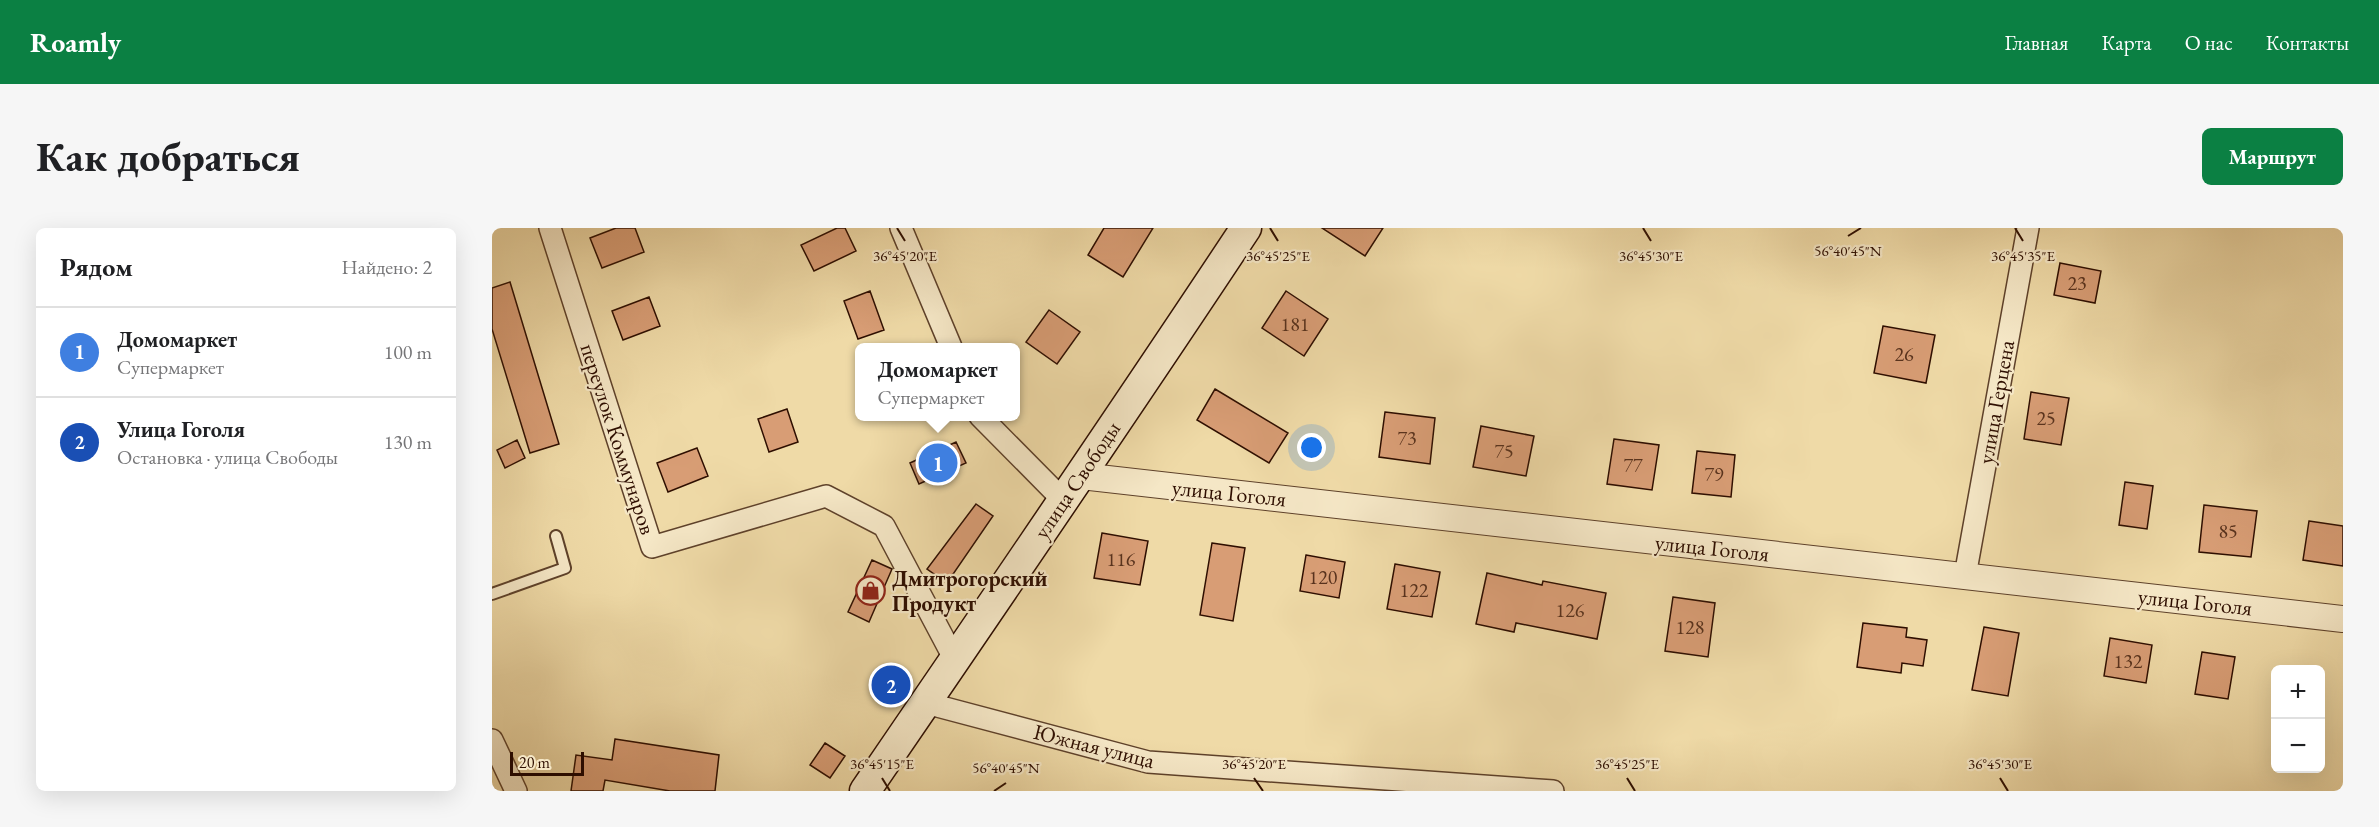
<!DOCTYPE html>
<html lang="ru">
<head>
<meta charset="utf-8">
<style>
	:root { --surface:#fff; --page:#f6f6f6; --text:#202124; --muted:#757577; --line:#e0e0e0; --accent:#0b8043 }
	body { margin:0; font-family:"EB Garamond",serif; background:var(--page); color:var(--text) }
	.controls { position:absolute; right:18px; bottom:18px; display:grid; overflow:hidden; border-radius:9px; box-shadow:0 6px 24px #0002 }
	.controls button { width:54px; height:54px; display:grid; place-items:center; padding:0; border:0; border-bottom:2px solid var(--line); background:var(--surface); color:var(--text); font:30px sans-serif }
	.scale { position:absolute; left:18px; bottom:15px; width:74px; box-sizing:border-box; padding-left:6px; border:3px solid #2e0e00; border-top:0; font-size:16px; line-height:21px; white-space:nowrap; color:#2e0e00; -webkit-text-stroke:4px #f5e7c6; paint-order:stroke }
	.you { position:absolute; left:820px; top:220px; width:21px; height:21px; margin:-15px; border:4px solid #fff; border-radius:50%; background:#1a73e8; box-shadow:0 0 0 9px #1a73e833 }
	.badge { display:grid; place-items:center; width:39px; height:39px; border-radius:50%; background:var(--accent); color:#fff; font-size:20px; font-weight:700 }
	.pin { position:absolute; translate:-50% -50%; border:3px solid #fff; box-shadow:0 2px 6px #0006 }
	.popup { position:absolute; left:363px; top:115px; width:165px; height:78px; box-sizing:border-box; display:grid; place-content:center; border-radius:9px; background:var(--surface); filter:drop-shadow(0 2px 4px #0005); font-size:20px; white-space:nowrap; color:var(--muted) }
	.popup b { font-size:22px; color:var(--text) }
	.popup::after { content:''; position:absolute; left:50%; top:100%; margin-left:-12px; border:12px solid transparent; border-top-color:var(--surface) }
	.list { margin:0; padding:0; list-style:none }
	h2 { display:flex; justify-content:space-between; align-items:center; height:78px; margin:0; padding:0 24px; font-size:26px }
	h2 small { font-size:20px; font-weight:400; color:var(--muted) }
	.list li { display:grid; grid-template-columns:39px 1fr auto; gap:18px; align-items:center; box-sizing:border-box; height:90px; padding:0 24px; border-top:2px solid var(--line) }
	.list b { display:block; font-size:22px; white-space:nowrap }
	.list p { margin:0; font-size:20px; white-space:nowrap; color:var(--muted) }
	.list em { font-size:20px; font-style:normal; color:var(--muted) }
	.map { position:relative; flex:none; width:1851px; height:563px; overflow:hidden; border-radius:9px }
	header { display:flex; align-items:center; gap:36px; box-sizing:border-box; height:84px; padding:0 30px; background:var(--accent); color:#fff }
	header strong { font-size:28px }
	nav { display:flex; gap:33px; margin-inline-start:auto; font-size:21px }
	.intro { display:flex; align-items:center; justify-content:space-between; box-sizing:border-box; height:144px; padding:0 36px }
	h1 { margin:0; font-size:42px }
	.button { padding:15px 27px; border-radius:9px; background:var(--accent); color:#fff; font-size:21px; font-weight:700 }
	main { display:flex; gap:36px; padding:0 36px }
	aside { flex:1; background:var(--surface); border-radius:9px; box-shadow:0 6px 24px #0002 }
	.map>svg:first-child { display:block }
	.building { fill:#d89d75; stroke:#2e0e00; stroke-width:1.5 }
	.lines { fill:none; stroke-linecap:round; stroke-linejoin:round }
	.service-casing { stroke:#5e412a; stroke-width:14 }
	.minor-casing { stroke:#5e412a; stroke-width:24 }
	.tertiary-casing { stroke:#5e412a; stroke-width:28 }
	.secondary-casing { stroke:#2e0e00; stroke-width:33 }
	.service { stroke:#f5e7c6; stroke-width:10 }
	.minor { stroke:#f5e7c6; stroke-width:21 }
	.tertiary { stroke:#f5e7c6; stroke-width:26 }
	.secondary { stroke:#f5e7c6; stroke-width:30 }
	.ticks { fill:none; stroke:#2e0e00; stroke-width:2 }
	.labels { text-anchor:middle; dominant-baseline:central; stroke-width:4.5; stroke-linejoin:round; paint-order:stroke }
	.number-label { font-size:20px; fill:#58321d }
	.street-label { font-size:22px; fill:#2e0e00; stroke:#f5e7c6 }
	.poi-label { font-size:22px; font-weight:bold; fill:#2e0e00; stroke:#f5e7c6; text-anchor:start }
	.ticks-label { font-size:15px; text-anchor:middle; fill:#2e0e00; stroke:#f5e7c6; stroke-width:4.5; stroke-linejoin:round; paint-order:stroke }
</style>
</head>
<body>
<header>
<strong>Roamly</strong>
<nav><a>Главная</a><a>Карта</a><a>О нас</a><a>Контакты</a></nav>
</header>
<div class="intro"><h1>Как добраться</h1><a class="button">Маршрут</a></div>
<main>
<aside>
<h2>Рядом<small>Найдено: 2</small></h2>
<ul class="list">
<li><span class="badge" style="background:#3f7fe0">1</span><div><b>Домомаркет</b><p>Супермаркет</p></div><em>100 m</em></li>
<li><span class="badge" style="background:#1a4fb4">2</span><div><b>Улица Гоголя</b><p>Остановка · улица Свободы</p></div><em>130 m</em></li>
</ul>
</aside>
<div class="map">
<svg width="1851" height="563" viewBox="0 0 1851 563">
	<rect width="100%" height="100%" fill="#efdaa7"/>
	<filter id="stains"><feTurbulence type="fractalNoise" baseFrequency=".00333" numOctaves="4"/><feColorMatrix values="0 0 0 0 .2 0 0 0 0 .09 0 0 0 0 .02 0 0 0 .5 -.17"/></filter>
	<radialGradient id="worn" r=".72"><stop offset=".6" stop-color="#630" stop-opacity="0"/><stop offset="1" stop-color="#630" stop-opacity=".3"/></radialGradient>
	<path class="building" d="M 124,0 L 143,0 L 152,24 L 110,40 L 98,10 Z
		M 345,0 L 353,0 L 364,23 L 322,43 L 309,17 Z
		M 612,0 L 661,0 L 631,49 L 596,27 Z
		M 830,0 L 891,0 L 873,28 Z
		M 1568,35 L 1609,43 L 1603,75 L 1562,67 Z
		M 18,54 L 67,216 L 38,225 L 0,101 L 0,60 Z
		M 378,63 L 392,102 L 366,111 L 352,73 Z
		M 794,63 L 836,91 L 812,128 L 770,100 Z
		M 157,69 L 168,98 L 131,112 L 120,83 Z
		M 557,82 L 588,104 L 565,136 L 534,114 Z
		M 1391,98 L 1443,107 L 1434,155 L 1382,145 Z
		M 723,161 L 796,205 L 777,235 L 705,192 Z
		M 1539,164 L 1577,170 L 1569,217 L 1532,211 Z
		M 295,181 L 306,214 L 277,224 L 266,191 Z
		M 893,184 L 943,190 L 938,236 L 887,229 Z
		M 989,198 L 1042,208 L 1034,248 L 981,239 Z
		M 1122,211 L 1167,217 L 1160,262 L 1115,256 Z
		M 25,212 L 33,230 L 13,240 L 5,222 Z
		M 464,214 L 474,235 L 427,256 L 418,235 Z
		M 205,220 L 216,248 L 176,264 L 165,235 Z
		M 1205,223 L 1243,227 L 1239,269 L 1200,265 Z
		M 1633,254 L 1661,258 L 1655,301 L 1627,297 Z
		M 484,276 L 501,288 L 455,355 L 435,341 Z
		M 1712,277 L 1765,283 L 1759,329 L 1707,324 Z
		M 1817,293 L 1851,298 L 1851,338 L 1811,332 Z
		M 610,305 L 656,313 L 648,357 L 602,350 Z
		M 720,315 L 753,320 L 741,393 L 708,387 Z
		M 814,327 L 853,334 L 847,370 L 808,363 Z
		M 380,332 L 400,341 L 377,394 L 356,384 Z
		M 903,336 L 948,344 L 940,389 L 895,381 Z
		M 995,345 L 1050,357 L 1051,353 L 1114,365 L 1105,411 L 1024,395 L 1022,404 L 984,396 Z
		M 1181,369 L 1223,375 L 1216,429 L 1173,423 Z
		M 1371,395 L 1415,400 L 1414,409 L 1435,412 L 1431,438 L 1410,435 L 1409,445 L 1365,439 Z
		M 1492,399 L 1527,405 L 1516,468 L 1480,462 Z
		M 1618,410 L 1660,417 L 1654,455 L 1612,448 Z
		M 1710,424 L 1743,429 L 1736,471 L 1703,466 Z
		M 123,511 L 227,527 L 223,563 L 178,563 L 113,552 L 111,563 L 79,563 L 84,527 L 120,532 Z
		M 333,515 L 353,528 L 338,550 L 318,537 Z"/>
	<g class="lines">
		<defs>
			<path id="service" d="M 0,366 L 73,340 L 64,308"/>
			<path id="minor" d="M 58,0 L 160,319 L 334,268 L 392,298 L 463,432
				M 409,0 L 459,119
				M 488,188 L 572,273
				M 1473,348 L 1536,0
				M 434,475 L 656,534 L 1061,563
				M 0,512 L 24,563"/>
			<path id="tertiary" d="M 589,248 L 1851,391"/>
			<path id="secondary" d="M 373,563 C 501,376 629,189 754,0"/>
		</defs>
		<use href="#service" class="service-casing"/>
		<use href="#minor" class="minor-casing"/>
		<use href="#tertiary" class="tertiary-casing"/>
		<use href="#secondary" class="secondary-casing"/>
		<use href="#service" class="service"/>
		<use href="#minor" class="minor"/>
		<use href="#tertiary" class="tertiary"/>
		<use href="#secondary" class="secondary"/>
	</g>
	<path class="ticks" d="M 405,0 L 413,13M 778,0 L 786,13M 1151,0 L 1159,13M 1523,0 L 1531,13M 1356,8 L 1369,0M 390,550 L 398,563M 762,550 L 771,563M 1135,550 L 1143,563M 1508,550 L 1516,563M 502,563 L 514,555"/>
	<defs>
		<symbol id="shop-ring" viewBox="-11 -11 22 22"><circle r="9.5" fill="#f5e7c6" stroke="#8f2418" stroke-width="1.5"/><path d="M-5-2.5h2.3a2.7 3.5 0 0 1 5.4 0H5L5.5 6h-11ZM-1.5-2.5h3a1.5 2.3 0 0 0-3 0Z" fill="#8f2418"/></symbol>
	</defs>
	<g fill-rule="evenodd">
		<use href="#shop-ring" x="362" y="346" width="33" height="33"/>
	</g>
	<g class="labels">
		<g class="number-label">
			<text x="1585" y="55">23</text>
			<text x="803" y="96">181</text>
			<text x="1412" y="126">26</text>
			<text x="1554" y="190">25</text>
			<text x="915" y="210">73</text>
			<text x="1012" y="223">75</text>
			<text x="1141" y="237">77</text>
			<text x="1222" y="246">79</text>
			<text x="1736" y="303">85</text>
			<text x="629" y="331">116</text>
			<text x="831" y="349">120</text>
			<text x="922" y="362">122</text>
			<text x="1078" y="382">126</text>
			<text x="1198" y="399">128</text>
			<text x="1636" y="433">132</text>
		</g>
		<g class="street-label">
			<text transform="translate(1504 174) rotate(-80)">улица Герцена</text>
			<text transform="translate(126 211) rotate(72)">переулок Коммунаров</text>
			<text transform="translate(585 252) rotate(-56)">улица Свободы</text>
			<text transform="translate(737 265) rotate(6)">улица Гоголя</text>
			<text transform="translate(1220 320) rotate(6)">улица Гоголя</text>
			<text transform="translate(1703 374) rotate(6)">улица Гоголя</text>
			<text transform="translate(602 518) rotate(14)">Южная улица</text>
		</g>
		<g class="poi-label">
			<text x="400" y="350">Дмитрогорский<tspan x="400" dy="25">Продукт</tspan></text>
		</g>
	</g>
	<g class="ticks-label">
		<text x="1356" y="28">56°40'45"N</text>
		<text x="413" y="33">36°45'20"E</text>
		<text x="786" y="33">36°45'25"E</text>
		<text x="1159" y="33">36°45'30"E</text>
		<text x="1531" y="33">36°45'35"E</text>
		<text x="390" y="541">36°45'15"E</text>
		<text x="762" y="541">36°45'20"E</text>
		<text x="1135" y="541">36°45'25"E</text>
		<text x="1508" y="541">36°45'30"E</text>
		<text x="514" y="545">56°40'45"N</text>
	</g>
	<rect width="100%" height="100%" filter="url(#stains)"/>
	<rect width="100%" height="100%" fill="url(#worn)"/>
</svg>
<div class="controls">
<button>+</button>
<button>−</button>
</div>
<div class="scale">20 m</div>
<div class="you"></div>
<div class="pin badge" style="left:446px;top:235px;background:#3f7fe0">1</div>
<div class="popup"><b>Домомаркет</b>Супермаркет</div>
<div class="pin badge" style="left:399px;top:457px;background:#1a4fb4">2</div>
</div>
</main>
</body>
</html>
